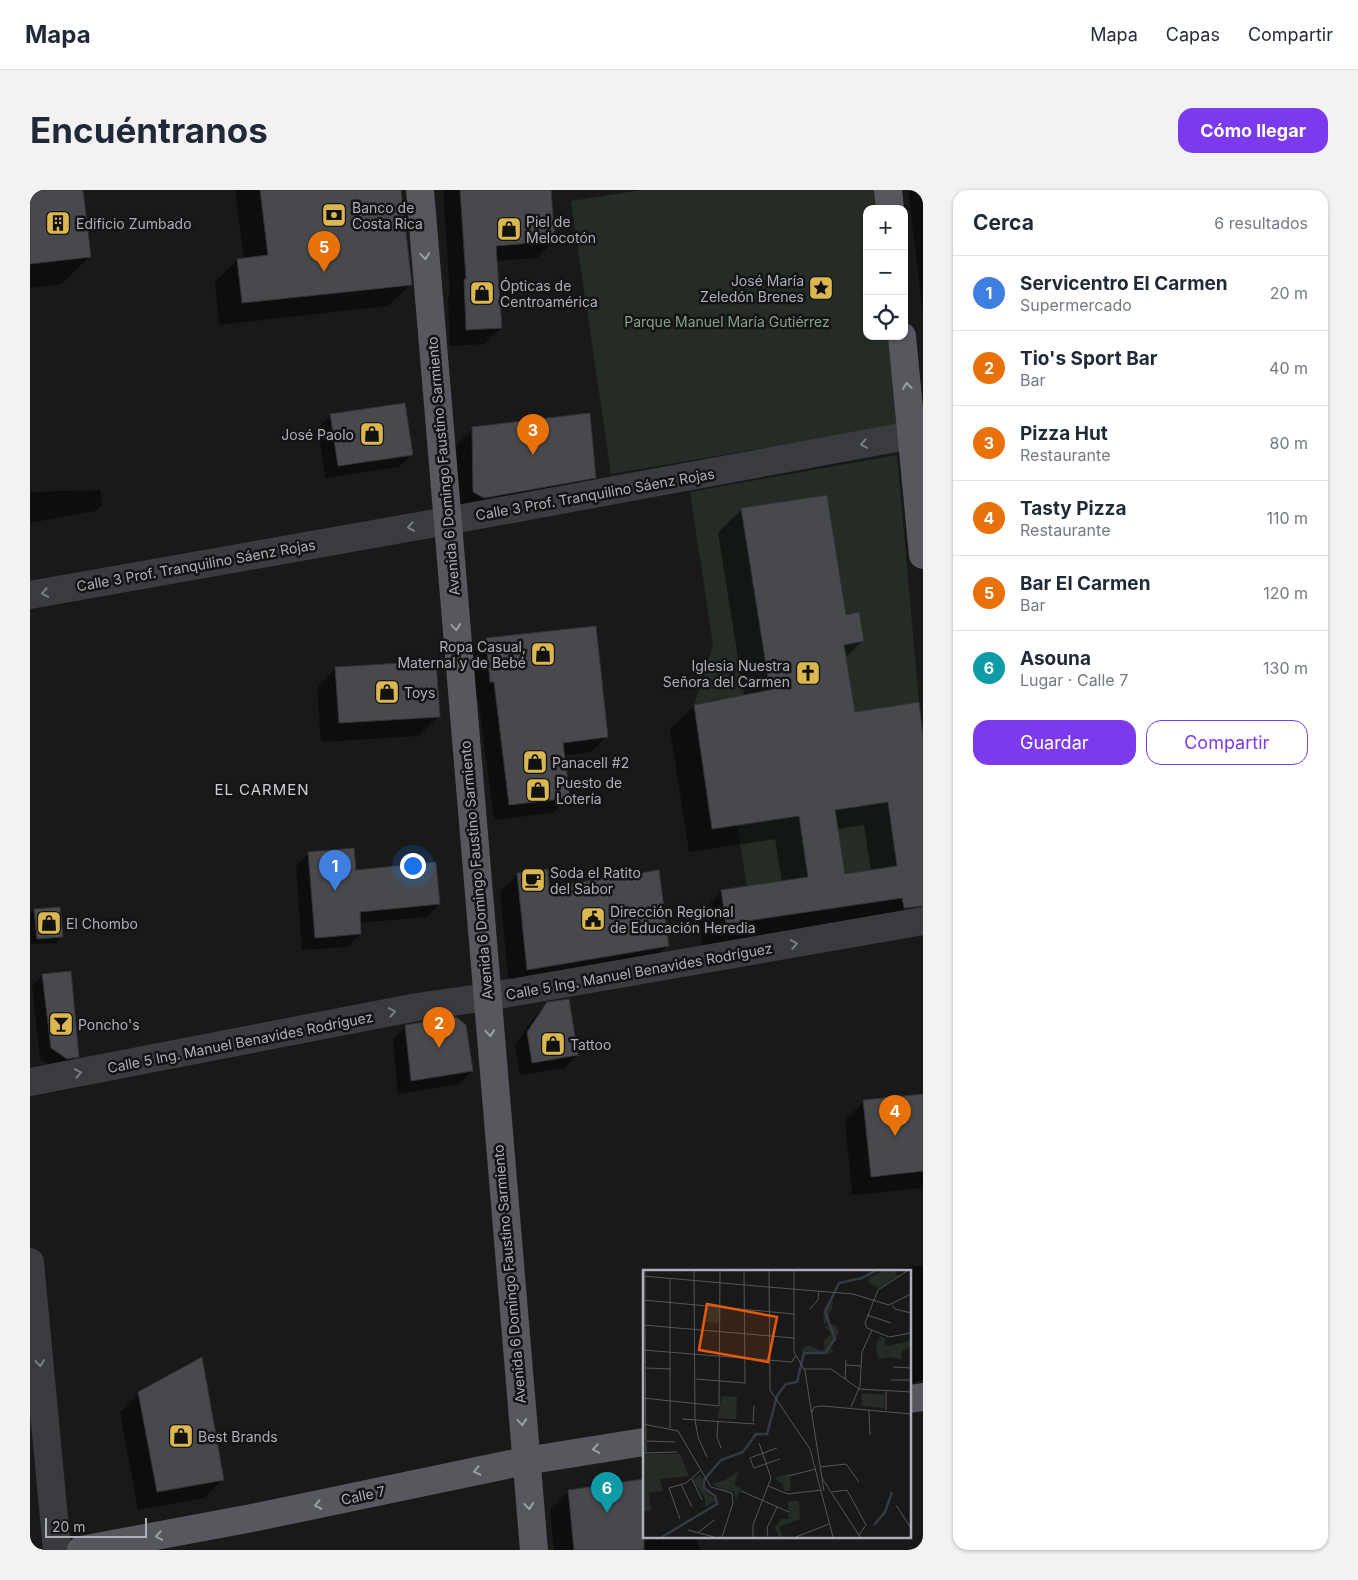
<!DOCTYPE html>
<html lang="es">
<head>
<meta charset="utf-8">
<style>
	:root { --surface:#fff; --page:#f2f2f3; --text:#1f2937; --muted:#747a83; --line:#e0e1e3; --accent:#7c3aed }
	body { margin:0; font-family:Inter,sans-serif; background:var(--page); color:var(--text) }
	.controls { position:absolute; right:15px; top:15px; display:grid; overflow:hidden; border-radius:10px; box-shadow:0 1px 4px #0004 }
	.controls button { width:45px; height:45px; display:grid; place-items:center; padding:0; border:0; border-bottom:1px solid var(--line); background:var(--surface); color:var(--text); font:25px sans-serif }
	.scale { position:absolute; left:15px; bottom:12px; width:102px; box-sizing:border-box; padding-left:5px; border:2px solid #adafb8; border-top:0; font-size:14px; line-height:18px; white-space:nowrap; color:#adafb8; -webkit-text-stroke:4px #141415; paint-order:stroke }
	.you { position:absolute; left:382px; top:675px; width:18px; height:18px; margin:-12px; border:4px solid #fff; border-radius:50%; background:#1a73e8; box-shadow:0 0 0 8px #1a73e833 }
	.badge { display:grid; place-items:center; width:32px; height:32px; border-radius:50%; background:var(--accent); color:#fff; font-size:16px; font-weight:700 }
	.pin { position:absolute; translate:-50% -41px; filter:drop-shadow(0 1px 2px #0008) }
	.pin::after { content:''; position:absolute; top:26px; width:18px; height:15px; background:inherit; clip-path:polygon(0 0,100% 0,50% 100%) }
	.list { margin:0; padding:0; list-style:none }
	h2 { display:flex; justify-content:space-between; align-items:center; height:65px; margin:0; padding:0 20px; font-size:21px }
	h2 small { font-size:16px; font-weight:400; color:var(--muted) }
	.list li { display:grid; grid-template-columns:32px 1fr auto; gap:15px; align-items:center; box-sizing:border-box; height:75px; padding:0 20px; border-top:1px solid var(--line) }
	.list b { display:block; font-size:19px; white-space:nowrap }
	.list p { margin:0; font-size:16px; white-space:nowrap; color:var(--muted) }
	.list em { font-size:16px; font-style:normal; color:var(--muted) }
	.actions { display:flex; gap:10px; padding:15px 20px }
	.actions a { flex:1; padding:11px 0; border:1px solid var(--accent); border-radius:15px; text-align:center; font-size:18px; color:var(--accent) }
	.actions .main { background:var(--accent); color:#fff }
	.icon { flex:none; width:28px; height:28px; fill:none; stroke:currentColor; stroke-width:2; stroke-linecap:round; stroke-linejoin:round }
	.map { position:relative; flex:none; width:893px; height:1360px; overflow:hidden; border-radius:15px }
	header { display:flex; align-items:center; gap:30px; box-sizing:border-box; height:70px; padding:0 25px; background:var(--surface); border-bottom:1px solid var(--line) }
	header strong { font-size:24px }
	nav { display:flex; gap:28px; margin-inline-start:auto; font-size:18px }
	.intro { display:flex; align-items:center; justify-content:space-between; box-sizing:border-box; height:120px; padding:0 30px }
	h1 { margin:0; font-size:35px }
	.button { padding:12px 22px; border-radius:15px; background:var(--accent); color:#fff; font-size:18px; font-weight:700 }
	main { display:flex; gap:30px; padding:0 30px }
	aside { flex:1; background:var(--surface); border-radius:15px; box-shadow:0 1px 4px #0004 }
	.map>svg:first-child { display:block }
	.green { fill:#252c26 }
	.shadow { fill:#0007; fill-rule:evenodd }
	.building { fill:#48494c; stroke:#333336; fill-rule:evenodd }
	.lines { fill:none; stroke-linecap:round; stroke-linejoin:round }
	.minor { stroke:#3a3b3f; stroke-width:28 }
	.tertiary { stroke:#3a3b3f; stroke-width:28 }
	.primary { stroke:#57585d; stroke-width:28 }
	.oneway { stroke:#9c9ea6 }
	.oneway2 { stroke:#797b82 }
	.labels { text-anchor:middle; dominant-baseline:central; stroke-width:5; stroke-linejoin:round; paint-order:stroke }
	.poi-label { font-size:14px; fill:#adafb8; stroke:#141415; text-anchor:start }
	.park-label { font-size:14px; fill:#86a18a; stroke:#141415 }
	.street-label { font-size:14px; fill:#adafb8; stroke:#141415 }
	.neighbourhood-label { font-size:15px; letter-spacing:1px; fill:#cdcfd5; stroke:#141415 }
	.inset-river { fill:none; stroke:#343a42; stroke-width:2.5 }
	.inset-road { fill:none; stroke:#545559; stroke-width:1 }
	.view { fill:#e8590c; fill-opacity:0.15; stroke:#e8590c; stroke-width:2.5 }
	.inset-edge { fill:none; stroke:#adafb8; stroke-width:2.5 }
</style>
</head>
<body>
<header>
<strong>Mapa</strong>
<nav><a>Mapa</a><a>Capas</a><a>Compartir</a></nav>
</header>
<div class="intro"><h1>Encuéntranos</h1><a class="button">Cómo llegar</a></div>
<main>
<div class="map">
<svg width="893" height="1360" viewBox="0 0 893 1360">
	<rect width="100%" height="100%" fill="#19191a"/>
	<path class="green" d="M 612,0 L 847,0 L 849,19 L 837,19 L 837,146 L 864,146 L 873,234 L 581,284 L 541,11 Z
		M 867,265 L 889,512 L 825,522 L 814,455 L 834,451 L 829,423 L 816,425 L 711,318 L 746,536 L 695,544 L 690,509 L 664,515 L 683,455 L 660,302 Z
		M 858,612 L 867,676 L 815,684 L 808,640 L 772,646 L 778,687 L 717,696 L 707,635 Z"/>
	<path class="shadow" d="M 0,0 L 51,0 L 60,66 L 32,94 L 0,98 Z
		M 205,0 L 370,0 L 381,94 L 358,116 L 189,135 L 185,92 L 207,70 L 214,69 Z
		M 413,0 L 520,0 L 524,51 L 507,68 L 466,71 L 471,138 L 454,154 L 420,156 L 418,107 L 420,104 Z
		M 879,0 L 893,0 L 893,127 L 879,6 Z
		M 301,225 L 382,264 L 369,277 L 295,288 L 288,238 Z
		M 443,238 L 565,287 L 546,306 L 425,321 L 424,257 Z
		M 70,300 L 72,315 L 65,321 L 0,333 L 0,302 Z
		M 712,319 L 815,426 L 832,451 L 815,468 L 824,523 L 887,514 L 893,557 L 893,699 L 864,729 L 673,757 L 668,725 L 692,701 L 752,692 L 745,649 L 659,662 L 640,539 L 664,516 L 714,506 L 688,343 ZM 834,635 L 841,681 L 814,685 L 807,639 Z
		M 456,449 L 577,546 L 561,562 L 533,566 L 539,607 L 523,623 L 464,630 L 448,507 L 445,507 L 441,465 Z
		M 306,478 L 408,527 L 389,546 L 291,552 L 287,497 Z
		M 279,663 L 325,682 L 409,714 L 396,727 L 329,733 L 330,744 L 317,757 L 272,760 L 266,676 Z
		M 488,684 L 518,699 L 638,755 L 619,774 L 479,798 L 470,702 Z
		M 4,720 L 32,746 L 26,753 L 1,754 L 0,725 Z
		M 13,785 L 47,866 L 36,877 L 26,879 L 10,869 L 2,796 Z
		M 517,814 L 547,865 L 534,878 L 490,885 L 485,856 L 504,827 Z
		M 376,836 L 442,881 L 429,894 L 368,904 L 363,849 Z
		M 893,905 L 893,998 L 822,1005 L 815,930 L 834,912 Z
		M 893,1075 L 893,1190 L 879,1193 L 879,1081 L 856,1081 Z
		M 109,1203 L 193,1289 L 174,1308 L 108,1320 L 90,1222 Z
		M 614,1290 L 614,1346 L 665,1346 L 670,1360 L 524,1360 L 520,1320 L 539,1301 Z"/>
	<path class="building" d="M 0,0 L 53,0 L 61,67 L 0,74 Z
		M 230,0 L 371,0 L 382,95 L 212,113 L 207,69 L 238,65 Z
		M 430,0 L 521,0 L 525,51 L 466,56 L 472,138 L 436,140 L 434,89 L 436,89 Z
		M 375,213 L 383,265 L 308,276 L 300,224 Z
		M 560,223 L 566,288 L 454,308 L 443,302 L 442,237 Z
		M 797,305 L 816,425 L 829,422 L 834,451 L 814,455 L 825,522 L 889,512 L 893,546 L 893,716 L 874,718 L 872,708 L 696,734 L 691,700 L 778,687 L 769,626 L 682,639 L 664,515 L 740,500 L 711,318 ZM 858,612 L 867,676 L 815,684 L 805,620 Z
		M 566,436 L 578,547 L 533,553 L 540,608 L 479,615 L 464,492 L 460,492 L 456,448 Z
		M 406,471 L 410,527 L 309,533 L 305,477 Z
		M 324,658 L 326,680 L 406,672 L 410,714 L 330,722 L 331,744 L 285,748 L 278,662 Z
		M 518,679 L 519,697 L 629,680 L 639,756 L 497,780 L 487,683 Z
		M 30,717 L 33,747 L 7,749 L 4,719 Z
		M 41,781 L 49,867 L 37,869 L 21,858 L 12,784 Z
		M 539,809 L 548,865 L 502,873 L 497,842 L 517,812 Z
		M 426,827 L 436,835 L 443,881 L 381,891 L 375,835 Z
		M 893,904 L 893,981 L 841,987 L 833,910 Z
		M 172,1167 L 194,1290 L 127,1302 L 108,1202 Z
		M 614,1289 L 614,1360 L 544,1360 L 538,1300 Z"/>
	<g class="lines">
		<path class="minor" d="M 0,405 L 417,331 L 893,243
			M 0,892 L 387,817 L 457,807 L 893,731"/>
		<path class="tertiary" d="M 0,1072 L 27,1360"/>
		<path class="primary" d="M 390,0 L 504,1360
			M 858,0 L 860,19
			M 872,146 L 893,365
			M 879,1209 L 893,1207
			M 51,1360 L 227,1327 L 495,1271 L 614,1252"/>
	</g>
	<defs><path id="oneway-chevron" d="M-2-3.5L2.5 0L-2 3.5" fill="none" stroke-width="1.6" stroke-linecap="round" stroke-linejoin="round" transform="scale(1.25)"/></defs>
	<g class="oneway">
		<use href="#oneway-chevron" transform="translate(395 66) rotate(85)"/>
		<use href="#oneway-chevron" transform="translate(877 196) rotate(-96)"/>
		<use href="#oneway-chevron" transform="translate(426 437) rotate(85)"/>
		<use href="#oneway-chevron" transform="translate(460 843) rotate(85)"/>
		<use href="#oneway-chevron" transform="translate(492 1232) rotate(85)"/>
		<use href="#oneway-chevron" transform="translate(566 1259) rotate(171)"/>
		<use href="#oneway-chevron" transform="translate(447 1281) rotate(168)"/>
		<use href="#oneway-chevron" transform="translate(288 1315) rotate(168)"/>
		<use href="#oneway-chevron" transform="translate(499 1316) rotate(84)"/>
		<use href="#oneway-chevron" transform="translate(129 1346) rotate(170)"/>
	</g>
	<g class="oneway2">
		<use href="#oneway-chevron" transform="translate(834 254) rotate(170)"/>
		<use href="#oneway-chevron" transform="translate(381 337) rotate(170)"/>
		<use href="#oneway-chevron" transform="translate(15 403) rotate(170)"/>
		<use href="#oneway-chevron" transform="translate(764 754) rotate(-10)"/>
		<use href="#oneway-chevron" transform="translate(362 822) rotate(-11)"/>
		<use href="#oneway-chevron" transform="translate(48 883) rotate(-11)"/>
		<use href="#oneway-chevron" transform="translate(10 1173) rotate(85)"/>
	</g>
	<defs>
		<symbol id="bank-square" viewBox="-11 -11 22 22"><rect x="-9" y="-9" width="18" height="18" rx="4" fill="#dbb750" stroke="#141415"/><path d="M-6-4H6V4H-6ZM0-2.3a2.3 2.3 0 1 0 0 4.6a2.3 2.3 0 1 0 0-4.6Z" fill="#111"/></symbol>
		<symbol id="building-square" viewBox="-11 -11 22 22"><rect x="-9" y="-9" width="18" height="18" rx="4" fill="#dbb750" stroke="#141415"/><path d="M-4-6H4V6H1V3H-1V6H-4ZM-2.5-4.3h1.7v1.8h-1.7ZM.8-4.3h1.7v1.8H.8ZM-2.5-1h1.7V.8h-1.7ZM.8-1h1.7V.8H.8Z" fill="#111"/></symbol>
		<symbol id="shop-square" viewBox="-11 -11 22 22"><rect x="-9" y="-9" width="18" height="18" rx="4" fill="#dbb750" stroke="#141415"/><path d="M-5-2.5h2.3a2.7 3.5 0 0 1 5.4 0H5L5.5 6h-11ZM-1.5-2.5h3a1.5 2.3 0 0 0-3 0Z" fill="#111"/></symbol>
		<symbol id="sight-square" viewBox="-11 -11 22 22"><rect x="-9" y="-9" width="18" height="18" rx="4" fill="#dbb750" stroke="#141415"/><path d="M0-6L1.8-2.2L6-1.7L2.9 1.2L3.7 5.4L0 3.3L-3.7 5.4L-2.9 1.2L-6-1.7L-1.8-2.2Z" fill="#111"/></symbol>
		<symbol id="church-square" viewBox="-11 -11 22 22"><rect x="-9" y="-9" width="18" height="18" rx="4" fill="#dbb750" stroke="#141415"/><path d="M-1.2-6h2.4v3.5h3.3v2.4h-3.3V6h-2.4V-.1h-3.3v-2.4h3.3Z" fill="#111"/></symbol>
		<symbol id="cafe-square" viewBox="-11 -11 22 22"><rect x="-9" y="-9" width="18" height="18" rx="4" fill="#dbb750" stroke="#141415"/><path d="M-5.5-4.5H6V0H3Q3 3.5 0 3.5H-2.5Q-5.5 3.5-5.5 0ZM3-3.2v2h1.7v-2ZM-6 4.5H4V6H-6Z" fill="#111"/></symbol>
		<symbol id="civic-square" viewBox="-11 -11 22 22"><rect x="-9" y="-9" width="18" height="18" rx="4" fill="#dbb750" stroke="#141415"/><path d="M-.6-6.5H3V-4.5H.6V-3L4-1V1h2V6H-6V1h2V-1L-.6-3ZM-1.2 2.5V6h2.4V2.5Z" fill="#111"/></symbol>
		<symbol id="bar-square" viewBox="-11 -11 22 22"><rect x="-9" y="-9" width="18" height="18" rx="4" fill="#dbb750" stroke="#141415"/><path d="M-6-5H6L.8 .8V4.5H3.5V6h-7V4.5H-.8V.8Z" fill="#111"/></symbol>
	</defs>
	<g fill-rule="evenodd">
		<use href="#bank-square" x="290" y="11" width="28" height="28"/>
		<use href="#building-square" x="14" y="19" width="28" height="28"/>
		<use href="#shop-square" x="465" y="25" width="28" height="28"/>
		<use href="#sight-square" x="777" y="84" width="28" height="28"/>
		<use href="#shop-square" x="438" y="89" width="28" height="28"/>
		<use href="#shop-square" x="328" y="230" width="28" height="28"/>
		<use href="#shop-square" x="499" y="450" width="28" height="28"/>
		<use href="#church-square" x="764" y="469" width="28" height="28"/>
		<use href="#shop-square" x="343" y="488" width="28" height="28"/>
		<use href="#shop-square" x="491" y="558" width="28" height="28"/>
		<use href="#shop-square" x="494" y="586" width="28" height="28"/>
		<use href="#cafe-square" x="489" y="676" width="28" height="28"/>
		<use href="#civic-square" x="549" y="715" width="28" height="28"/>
		<use href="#shop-square" x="5" y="719" width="28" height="28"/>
		<use href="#bar-square" x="17" y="820" width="28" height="28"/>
		<use href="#shop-square" x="509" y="840" width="28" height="28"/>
		<use href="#shop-square" x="137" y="1232" width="28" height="28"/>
	</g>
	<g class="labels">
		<g class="poi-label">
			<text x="322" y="17">Banco de<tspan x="322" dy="16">Costa Rica</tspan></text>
			<text x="496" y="31">Piel de<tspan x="496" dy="16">Melocotón</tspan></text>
			<text x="46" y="33">Edificio Zumbado</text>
			<text x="774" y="90" text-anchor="end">José María<tspan x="774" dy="16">Zeledón Brenes</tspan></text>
			<text x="470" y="95">Ópticas de<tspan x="470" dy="16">Centroamérica</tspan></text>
			<text x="324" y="244" text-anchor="end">José Paolo</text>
			<text x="496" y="456" text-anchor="end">Ropa Casual,<tspan x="496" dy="16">Maternal y de Bebé</tspan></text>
			<text x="760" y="475" text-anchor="end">Iglesia Nuestra<tspan x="760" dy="16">Señora del Carmen</tspan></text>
			<text x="374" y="502">Toys</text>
			<text x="522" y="572">Panacell #2</text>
			<text x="526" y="592">Puesto de<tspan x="526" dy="16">Lotería</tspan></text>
			<text x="520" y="682">Soda el Ratito<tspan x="520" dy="16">del Sabor</tspan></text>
			<text x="580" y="721">Dirección Regional<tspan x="580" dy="16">de Educación Heredia</tspan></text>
			<text x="36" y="733">El Chombo</text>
			<text x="48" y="834">Poncho's</text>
			<text x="540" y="854">Tattoo</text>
			<text x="168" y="1246">Best Brands</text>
		</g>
		<g class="park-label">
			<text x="697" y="131">Parque Manuel María Gutiérrez</text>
		</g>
		<g class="street-label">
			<text transform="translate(413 276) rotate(-95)">Avenida 6 Domingo Faustino Sarmiento</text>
			<text transform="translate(565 304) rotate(-10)">Calle 3 Prof. Tranquilino Sáenz Rojas</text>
			<text transform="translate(166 375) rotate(-10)">Calle 3 Prof. Tranquilino Sáenz Rojas</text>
			<text transform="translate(446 680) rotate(-95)">Avenida 6 Domingo Faustino Sarmiento</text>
			<text transform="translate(609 781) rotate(-10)">Calle 5 Ing. Manuel Benavides Rodríguez</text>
			<text transform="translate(210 852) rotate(-11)">Calle 5 Ing. Manuel Benavides Rodríguez</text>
			<text transform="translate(479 1084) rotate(-95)">Avenida 6 Domingo Faustino Sarmiento</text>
			<text transform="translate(333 1305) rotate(-12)">Calle 7</text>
		</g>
		<g class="neighbourhood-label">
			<text x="232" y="599">EL CARMEN</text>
		</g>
	</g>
	<g transform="translate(613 1080)">
		<rect width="268" height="268" fill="#19191a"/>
		<path d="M 240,1 L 252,1 L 255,6 L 236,18 L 226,13 L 225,8 ZM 187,29 L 190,31 L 189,40 L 186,42 L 186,52 L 181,54 L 180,41 ZM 62,37 L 76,37 L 76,53 L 61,52 ZM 187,54 L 193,55 L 196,62 L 188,77 L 190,82 L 183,85 L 164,81 L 160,88 L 159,79 L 166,75 L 179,81 L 182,77 L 180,72 L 188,64 L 182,57 ZM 237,66 L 243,69 L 241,74 L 244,76 L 267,71 L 267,77 L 259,81 L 258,90 L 248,87 L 235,89 L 233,74 ZM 219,123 L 242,125 L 241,138 L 218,136 ZM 79,126 L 94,127 L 93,149 L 74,148 ZM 0,184 L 37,184 L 46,206 L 17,209 L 20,221 L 6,223 L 8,241 L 0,241 ZM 97,200 L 91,214 L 98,218 L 93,230 L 91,221 L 80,220 L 69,214 L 82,210 ZM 58,204 L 61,220 L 73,230 L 62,237 L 62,229 L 50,210 ZM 145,204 L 147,209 L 148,221 L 141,221 L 140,214 L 131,208 ZM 145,231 L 156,231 L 157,249 L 136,257 L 140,267 L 136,267 L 132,257 L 138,249 L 146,249 Z" fill="#252c26"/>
		<path class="inset-river" d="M 231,255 L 242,242 L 249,222M 19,267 L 74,234 L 72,226 L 61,218 L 61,210 L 78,190 L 100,182 L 113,164 L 124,164 L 134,126 L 143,114 L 154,112 L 161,83 L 182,83 L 192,69 L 182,42 L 196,13 L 219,8 L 232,1"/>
		<path class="inset-road" d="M 2,1 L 2,55M 51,1 L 52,150 L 55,167 L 64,187M 126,1 L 127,120 L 167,179 L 190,267M 151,1 L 151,82 L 162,101 L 181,221M 264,1 L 235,20 L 222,53 L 224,58 L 246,67 L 268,63M 0,6 L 125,17M 125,17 L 210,24 L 246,35 L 268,24M 0,30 L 151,44M 249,35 L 252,39 L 268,43M 167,39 L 175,30 L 176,21M 224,45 L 248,53M 0,55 L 151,68M 2,55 L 3,183M 27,57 L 27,8M 0,80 L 149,92 L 152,86M 203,95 L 218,96M 250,97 L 268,98M 3,98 L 28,99M 161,99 L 188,99 L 216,119 L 268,122M 53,109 L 102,113 L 101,1M 202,109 L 203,90M 248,110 L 268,110M 0,128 L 76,136 L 77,1M 208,137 L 217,116 L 219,82 L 229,60M 226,140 L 227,165M 243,140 L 243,120M 169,142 L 171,137 L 180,136 L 268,144M 39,149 L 112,154M 75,152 L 74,167 L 78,178M 110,152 L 111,136M 0,154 L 35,161 L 68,217 L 89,223 L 90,233 L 79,267M 27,158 L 27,57M 4,171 L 32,172M 134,178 L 107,188 L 111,198 L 137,189M 0,183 L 34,182M 177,197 L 203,194 L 216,212M 145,206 L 173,199M 179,208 L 217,267M 49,209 L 59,230M 38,214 L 49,237M 125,216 L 145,224 L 178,220M 98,221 L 146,242M 189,222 L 204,220 L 223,255 L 216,265M 253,235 L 268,258M 37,249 L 26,218 L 43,213 L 57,201M 45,260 L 71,267M 56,262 L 71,250M 110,267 L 110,255 L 128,208 L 116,173M 125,267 L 124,258 L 134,237M 153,267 L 186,254"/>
		<path class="view" d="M 64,34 L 134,47 L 125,92 L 56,80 Z"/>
		<rect width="268" height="268" class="inset-edge"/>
	</g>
</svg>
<div class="controls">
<button>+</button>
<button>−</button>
<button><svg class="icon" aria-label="locate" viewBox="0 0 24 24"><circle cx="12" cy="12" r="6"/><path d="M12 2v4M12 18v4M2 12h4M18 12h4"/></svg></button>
</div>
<div class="scale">20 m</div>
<div class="you"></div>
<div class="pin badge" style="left:305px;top:701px;background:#3f7fe0">1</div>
<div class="pin badge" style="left:409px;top:858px;background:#e8710a">2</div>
<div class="pin badge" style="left:503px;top:265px;background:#e8710a">3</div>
<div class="pin badge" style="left:865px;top:946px;background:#e8710a">4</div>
<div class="pin badge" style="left:294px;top:82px;background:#e8710a">5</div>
<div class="pin badge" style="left:577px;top:1323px;background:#0f9aa8">6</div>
</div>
<aside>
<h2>Cerca<small>6 resultados</small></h2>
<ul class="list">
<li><span class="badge" style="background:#3f7fe0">1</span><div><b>Servicentro El Carmen</b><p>Supermercado</p></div><em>20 m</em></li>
<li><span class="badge" style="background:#e8710a">2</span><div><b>Tio's Sport Bar</b><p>Bar</p></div><em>40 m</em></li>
<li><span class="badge" style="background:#e8710a">3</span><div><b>Pizza Hut</b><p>Restaurante</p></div><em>80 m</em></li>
<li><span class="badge" style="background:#e8710a">4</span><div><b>Tasty Pizza</b><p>Restaurante</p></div><em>110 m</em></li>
<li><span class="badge" style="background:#e8710a">5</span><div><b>Bar El Carmen</b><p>Bar</p></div><em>120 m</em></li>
<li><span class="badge" style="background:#0f9aa8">6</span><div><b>Asouna</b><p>Lugar · Calle 7</p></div><em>130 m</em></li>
</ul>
<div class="actions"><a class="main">Guardar</a><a>Compartir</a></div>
</aside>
</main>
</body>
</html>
